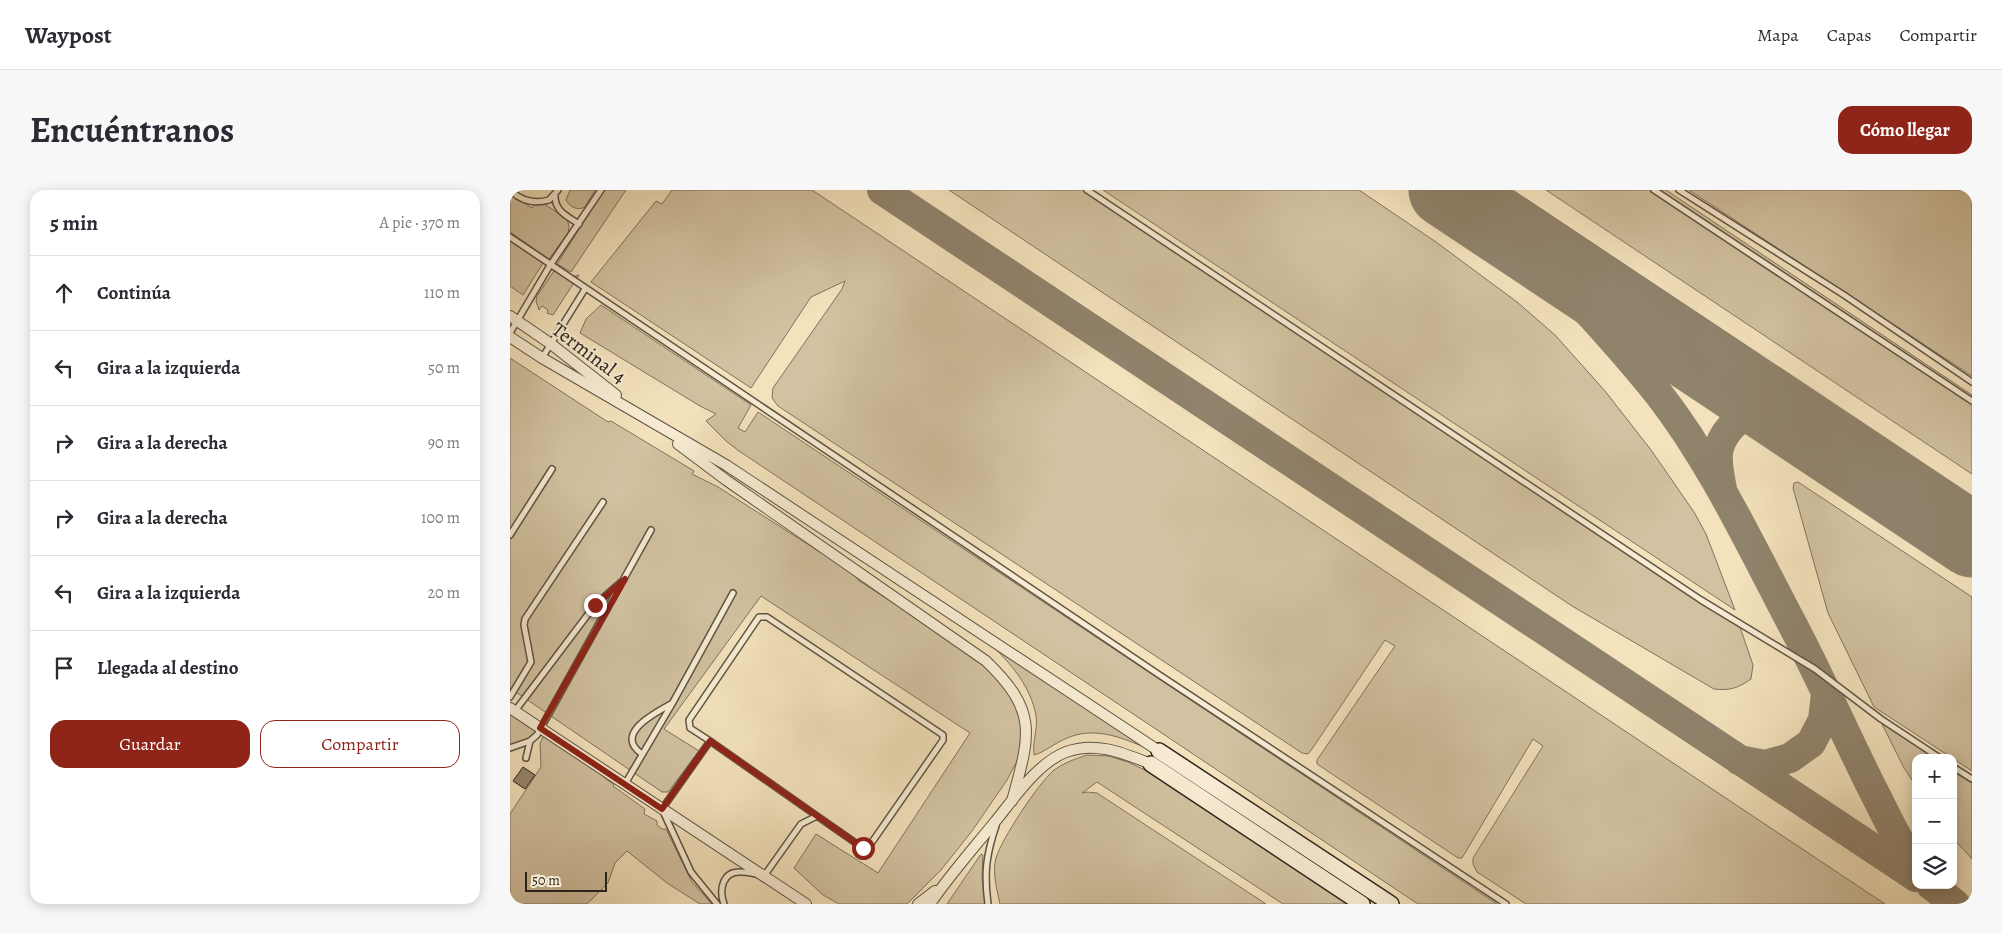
<!DOCTYPE html>
<html lang="es">
<head>
<meta charset="utf-8">
<style>
	:root { --surface:#fff; --page:#f7f7f7; --text:#2b2b33; --muted:#7c7c81; --line:#e1e1e2; --accent:#8f2418 }
	body { margin:0; font-family:Alegreya,serif; background:var(--page); color:var(--text) }
	.controls { position:absolute; right:15px; bottom:15px; display:grid; overflow:hidden; border-radius:10px; box-shadow:0 2px 12px #0003 }
	.controls button { width:45px; height:45px; display:grid; place-items:center; padding:0; border:0; border-bottom:1px solid var(--line); background:var(--surface); color:var(--text); font:25px sans-serif }
	.scale { position:absolute; left:15px; bottom:12px; width:82px; box-sizing:border-box; padding-left:5px; border:2px solid #2e241c; border-top:0; font-size:14px; line-height:18px; white-space:nowrap; color:#2e241c; -webkit-text-stroke:4px #f7ecd3; paint-order:stroke }
	.stop { position:absolute; width:15px; height:15px; margin:-11px; border:4px solid #8f2418; border-radius:50%; background:#fff }
	.stop.end { background:#8f2418; border-color:#fff; box-shadow:0 1px 5px #0008 }
	.list { margin:0; padding:0; list-style:none }
	h2 { display:flex; justify-content:space-between; align-items:center; height:65px; margin:0; padding:0 20px; font-size:21px }
	h2 small { font-size:16px; font-weight:400; color:var(--muted) }
	.list li { display:grid; grid-template-columns:32px 1fr auto; gap:15px; align-items:center; box-sizing:border-box; height:75px; padding:0 20px; border-top:1px solid var(--line) }
	.list b { display:block; font-size:19px; white-space:nowrap }
	.list em { font-size:16px; font-style:normal; color:var(--muted) }
	.actions { display:flex; gap:10px; padding:15px 20px }
	.actions a { flex:1; padding:11px 0; border:1px solid var(--accent); border-radius:15px; text-align:center; font-size:18px; color:var(--accent) }
	.actions .main { background:var(--accent); color:#fff }
	.icon { flex:none; width:28px; height:28px; fill:none; stroke:currentColor; stroke-width:2; stroke-linecap:round; stroke-linejoin:round }
	.map { position:relative; flex:none; width:1462px; height:714px; overflow:hidden; border-radius:15px }
	header { display:flex; align-items:center; gap:30px; box-sizing:border-box; height:70px; padding:0 25px; background:var(--surface); border-bottom:1px solid var(--line) }
	header strong { font-size:24px }
	nav { display:flex; gap:28px; margin-inline-start:auto; font-size:18px }
	.intro { display:flex; align-items:center; justify-content:space-between; box-sizing:border-box; height:120px; padding:0 30px }
	h1 { margin:0; font-size:35px }
	.button { padding:12px 22px; border-radius:15px; background:var(--accent); color:#fff; font-size:18px; font-weight:700 }
	main { display:flex; gap:30px; padding:0 30px }
	aside { flex:1; background:var(--surface); border-radius:15px; box-shadow:0 2px 12px #0003 }
	.map>svg:first-child { display:block }
	.green { fill:#d2c2a1; stroke:#80735e }
	.lines { fill:none; stroke-linecap:round; stroke-linejoin:round }
	.taxiway { stroke:#90836c; stroke-width:30 }
	.runway { stroke:#90836c; stroke-width:75 }
	.building { fill:#94876f; stroke:#2e241c }
	.service-casing { stroke:#5f5444; stroke-width:8 }
	.minor-casing { stroke:#5f5444; stroke-width:12 }
	.secondary-casing { stroke:#2e241c; stroke-width:18 }
	.service { stroke:#f7ecd3; stroke-width:5 }
	.minor { stroke:#f7ecd3; stroke-width:10 }
	.secondary { stroke:#f7ecd3; stroke-width:15 }
	.route { stroke:#8f2418; stroke-width:6 }
	.labels { text-anchor:middle; dominant-baseline:central; stroke-width:4.5; stroke-linejoin:round; paint-order:stroke }
	.street-label { font-size:20px; fill:#2e241c; stroke:#f7ecd3 }
</style>
</head>
<body>
<header>
<strong>Waypost</strong>
<nav><a>Mapa</a><a>Capas</a><a>Compartir</a></nav>
</header>
<div class="intro"><h1>Encuéntranos</h1><a class="button">Cómo llegar</a></div>
<main>
<aside>
<h2>5 min<small>A pie · 370 m</small></h2>
<ul class="list">
<li><svg class="icon" aria-label="ahead" viewBox="0 0 24 24"><path d="M12 20V5M6 11l6-6 6 6"/></svg><div><b>Continúa</b></div><em>110 m</em></li>
<li><svg class="icon" aria-label="left" viewBox="0 0 24 24"><path d="M17 20v-9H6M10 6l-5 5 5 5"/></svg><div><b>Gira a la izquierda</b></div><em>50 m</em></li>
<li><svg class="icon" aria-label="right" viewBox="0 0 24 24"><path d="M7 20v-9h11M14 6l5 5-5 5"/></svg><div><b>Gira a la derecha</b></div><em>90 m</em></li>
<li><svg class="icon" aria-label="right" viewBox="0 0 24 24"><path d="M7 20v-9h11M14 6l5 5-5 5"/></svg><div><b>Gira a la derecha</b></div><em>100 m</em></li>
<li><svg class="icon" aria-label="left" viewBox="0 0 24 24"><path d="M17 20v-9H6M10 6l-5 5 5 5"/></svg><div><b>Gira a la izquierda</b></div><em>20 m</em></li>
<li><svg class="icon" aria-label="arrive" viewBox="0 0 24 24"><path d="M6 21V4h12l-3 4 3 4H6"/></svg><div><b>Llegada al destino</b></div></li>
</ul>
<div class="actions"><a class="main">Guardar</a><a>Compartir</a></div>
</aside>
<div class="map">
<svg width="1462" height="714" viewBox="0 0 1462 714">
	<rect width="100%" height="100%" fill="#f3e2bc"/>
	<filter id="stains"><feTurbulence type="fractalNoise" baseFrequency=".004" numOctaves="4"/><feColorMatrix values="0 0 0 0 .2 0 0 0 0 .09 0 0 0 0 .02 0 0 0 .5 -.17"/></filter>
	<radialGradient id="worn" r=".72"><stop offset=".6" stop-color="#630" stop-opacity="0"/><stop offset="1" stop-color="#630" stop-opacity=".3"/></radialGradient>
	<path class="green" d="M 60,0 L 85,0 L 75,17 C 67,21 60,17 56,10 Z
		M 94,0 L 116,0 L 61,82 L 47,74 Z
		M 162,0 L 302,0 L 1375,714 L 1016,714 L 967,682 L 963,674 L 963,668 L 1033,556 L 1023,549 L 952,668 L 948,668 L 807,574 L 807,570 L 885,456 L 875,450 L 802,559 L 798,564 L 792,563 L 268,216 L 262,208 L 263,198 L 332,99 L 335,91 L 301,107 L 241,198 L 81,92 L 146,11 L 152,14 Z
		M 439,0 L 573,0 L 1230,437 L 1243,475 L 1241,489 C 1228,498 1220,501 1204,499 L 1062,416 Z
		M 593,0 L 849,0 L 926,52 L 1007,112 L 1045,145 L 1095,201 L 1141,260 L 1184,322 L 1196,344 L 1225,420 Z
		M 1036,0 L 1156,0 L 1462,205 L 1462,284 Z
		M 1179,0 L 1462,0 L 1462,186 Z
		M 0,4 L 22,18 L 25,13 L 33,13 L 57,29 L 59,36 L 58,43 L 39,69 L 0,42 Z
		M 0,51 L 33,73 L 13,105 L 0,96 Z
		M 44,81 C 53,85 60,88 69,85 L 43,125 L 37,123 L 38,120 L 32,116 L 29,120 L 26,111 L 27,106 Z
		M 91,115 L 241,215 L 228,238 L 235,242 L 248,222 L 987,714 L 908,714 L 229,261 L 216,251 L 196,231 L 206,224 L 190,216 L 70,143 L 76,129 Z
		M 0,168 L 98,232 L 101,231 L 184,281 L 182,284 L 208,297 L 346,385 L 348,390 L 475,473 L 492,491 L 514,531 L 508,569 L 497,590 L 462,641 L 431,680 L 397,714 L 329,714 L 313,705 L 284,678 L 306,644 L 368,683 L 460,543 L 251,406 L 154,539 L 189,561 L 158,602 L 152,602 L 0,498 Z
		M 1288,292 L 1462,407 L 1462,581 L 1364,517 L 1318,423 L 1283,298 L 1284,293 Z
		M 480,454 L 647,563 C 618,550 586,534 555,549 C 545,553 533,563 524,565 C 522,553 528,539 526,526 C 521,497 501,473 480,454 Z
		M 0,522 L 25,539 L 25,544 L 16,551 L 0,555 Z
		M 1370,530 L 1431,568 L 1406,568 L 1406,596 L 1394,578 Z
		M 33,547 L 36,547 L 75,572 L 104,595 L 103,596 L 135,619 L 134,624 L 147,631 L 147,635 L 152,639 L 156,639 L 182,692 L 202,714 L 190,714 L 157,693 L 117,661 L 105,673 L 98,693 L 77,714 L 0,714 L 0,624 L 31,577 L 30,553 Z
		M 577,565 L 599,566 L 618,572 L 641,583 L 682,611 L 716,630 L 841,714 L 773,714 L 587,592 L 572,603 L 577,602 L 587,603 L 756,714 L 490,714 C 487,700 482,682 486,668 C 491,650 528,594 543,581 C 553,573 565,569 577,565 Z
		M 1443,576 L 1462,589 L 1462,669 L 1443,648 Z
		M 471,664 L 473,665 L 472,686 L 475,714 L 437,714 Z"/>
	<g class="lines">
		<path class="taxiway" d="M 372,0 L 1406,687
			M 1012,51 C 1058,101 1106,150 1148,203 C 1201,271 1239,352 1279,428 C 1309,484 1334,542 1362,598 C 1376,625 1388,653 1406,678
			M 1212,299 C 1210,288 1207,276 1208,264 C 1210,245 1228,224 1248,222 C 1259,221 1269,225 1279,228
			M 1229,570 L 1255,575 L 1280,568 L 1301,553 L 1313,530 L 1316,504
			M 1421,695 L 1445,714"/>
		<path class="runway" d="M 936,0 L 1462,350"/>
	</g>
	<path class="building" d="M 13,577 L 25,585 L 15,599 L 3,591 Z"/>
	<g class="lines">
		<defs>
			<path id="service" d="M 0,0 C 11,11 24,14 39,10 L 48,0
				M 577,0 L 1191,410 L 1305,479 L 1371,529 L 1430,568
				M 1144,0 L 1462,211
				M 1169,0 L 1334,105 L 1462,192
				M 45,4 C 44,21 57,26 69,34
				M 0,47 L 648,484 L 996,714
				M 0,143 L 39,77 L 91,0
				M 32,168 L 75,99
				M 0,345 L 42,279
				M 0,507 L 21,472 L 14,435 L 15,429 L 93,312
				M 5,521 L 85,415 L 111,392
				M 200,551 L 180,538 L 179,530 L 249,427 L 257,427 L 433,545 L 433,550 L 360,655 L 353,658 L 307,626
				M 0,558 L 20,551 L 27,545 L 141,340
				M 132,564 C 103,544 145,523 161,514
				M 16,568 L 20,551
				M 1443,577 L 1462,589
				M 115,594 L 162,514 L 223,403
				M 207,714 L 181,682 L 152,619 L 200,551 L 307,626 L 291,634 L 254,686 C 247,684 238,682 231,682 C 212,681 209,700 214,714
				M 478,714 C 474,684 476,665 486,636"/>
			<path id="minor" d="M 0,126 L 41,154 L 106,205
				M 0,147 L 32,168 L 216,275 L 649,561
				M 168,254 L 216,290 L 476,471 C 529,522 520,545 502,611
				M 0,518 L 296,714
				M 408,714 L 425,701
				M 420,714 C 439,686 462,660 484,633 C 503,610 527,573 556,562 C 586,551 613,563 641,574"/>
			<path id="secondary" d="M 649,561 L 881,714
				M 641,574 L 852,714"/>
		</defs>
		<use href="#service" class="service-casing"/>
		<use href="#minor" class="minor-casing"/>
		<use href="#secondary" class="secondary-casing"/>
		<use href="#service" class="service"/>
		<use href="#minor" class="minor"/>
		<use href="#secondary" class="secondary"/>
	</g>
	<g class="lines">
		<path class="route" d="M 85,415 L 115,389 L 30,538 L 152,619 L 200,551 L 353,658"/>
	</g>
	<g class="labels">
		<g class="street-label">
			<text transform="translate(79 163) rotate(37)">Terminal 4</text>
		</g>
	</g>
	<rect width="100%" height="100%" filter="url(#stains)"/>
	<rect width="100%" height="100%" fill="url(#worn)"/>
</svg>
<div class="controls">
<button>+</button>
<button>−</button>
<button><svg class="icon" aria-label="layers" viewBox="0 0 24 24"><path d="M12 4l9 5-9 5-9-5zM3 14l9 5 9-5"/></svg></button>
</div>
<div class="scale">50 m</div>
<div class="stop" style="left:353px;top:658px"></div>
<div class="stop end" style="left:85px;top:415px"></div>
</div>
</main>
</body>
</html>
